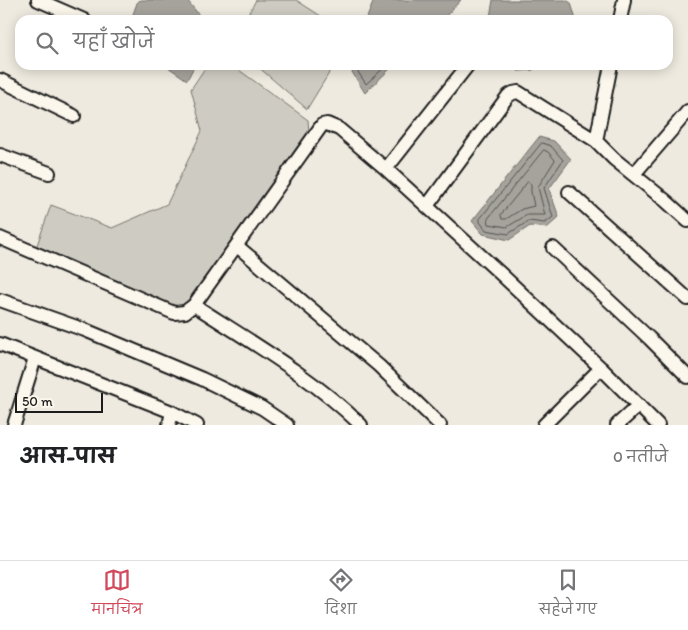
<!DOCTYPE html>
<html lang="hi">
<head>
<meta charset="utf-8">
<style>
	:root { --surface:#fff; --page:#f6f6f6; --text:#202124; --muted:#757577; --line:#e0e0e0; --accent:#d1495b }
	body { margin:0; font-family:Itim,"Playpen Sans Deva",sans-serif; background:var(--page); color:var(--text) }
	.scale { position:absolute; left:15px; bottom:12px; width:88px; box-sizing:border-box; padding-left:5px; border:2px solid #1c1c1c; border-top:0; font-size:14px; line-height:18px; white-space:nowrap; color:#1c1c1c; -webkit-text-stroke:4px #fbf7ec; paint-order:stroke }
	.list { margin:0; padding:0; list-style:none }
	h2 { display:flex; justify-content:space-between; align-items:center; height:65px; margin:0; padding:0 20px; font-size:21px }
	h2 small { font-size:16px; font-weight:400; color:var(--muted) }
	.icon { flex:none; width:28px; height:28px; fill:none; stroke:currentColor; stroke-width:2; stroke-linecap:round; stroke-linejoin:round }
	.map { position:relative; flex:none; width:688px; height:425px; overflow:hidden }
	.search { position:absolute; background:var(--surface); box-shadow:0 2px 12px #0003; left:15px; right:15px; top:15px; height:55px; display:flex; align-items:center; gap:12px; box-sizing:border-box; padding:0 18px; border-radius:15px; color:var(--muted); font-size:19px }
	.sheet { height:135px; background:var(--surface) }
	nav { display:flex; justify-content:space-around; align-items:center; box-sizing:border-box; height:70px; border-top:1px solid var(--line); background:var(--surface); font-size:14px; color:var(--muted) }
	nav a { display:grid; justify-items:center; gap:2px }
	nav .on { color:var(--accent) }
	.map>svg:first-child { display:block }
	.green { fill:#ceccc2; stroke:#75746f }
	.water { fill:#a6a39d; stroke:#6f6d69 }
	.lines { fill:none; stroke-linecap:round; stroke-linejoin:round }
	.shore { stroke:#535250; stroke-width:1 }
	.minor-casing { stroke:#1c1c1c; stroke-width:16 }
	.minor { stroke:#fbf7ec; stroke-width:12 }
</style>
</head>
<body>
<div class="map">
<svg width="688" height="425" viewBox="0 0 688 425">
	<rect width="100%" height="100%" fill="#eeeadf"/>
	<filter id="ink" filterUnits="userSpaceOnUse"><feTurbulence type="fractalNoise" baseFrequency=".02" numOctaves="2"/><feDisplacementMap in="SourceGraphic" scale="10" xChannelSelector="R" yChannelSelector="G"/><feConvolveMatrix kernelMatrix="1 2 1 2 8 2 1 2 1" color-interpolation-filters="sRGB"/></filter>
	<g filter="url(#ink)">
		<path class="green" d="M 256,0 L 296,0 L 327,20 L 245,20 Z
			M 207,65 L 232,65 L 308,120 L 309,133 L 187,305 L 174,309 L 36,248 L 51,205 L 112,228 L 167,204 L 202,131 L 191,89 Z
			M 256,65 L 334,65 L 307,109 Z"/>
		<path class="water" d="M 140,0 L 187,0 L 203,20 L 131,20 L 137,3 Z
			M 374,0 L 461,0 L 442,20 L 366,20 Z
			M 493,0 L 566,0 L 571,3 L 576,20 L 492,20 L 490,17 Z
			M 165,65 L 195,65 L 187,80 Z
			M 353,65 L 394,65 L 365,93 L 352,72 Z
			M 515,65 L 538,65 L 533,70 L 518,71 Z
			M 539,137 L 554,141 L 571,159 L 549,189 L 559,217 L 547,228 L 530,226 L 509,240 L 483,234 L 472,221 Z"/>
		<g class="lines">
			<path class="shore" d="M 358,65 L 358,72 L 366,84 L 387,65
				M 542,143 L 551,146 L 563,160 L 544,188 L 553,217 L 545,223 L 529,221 L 508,234 L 486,230 L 480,222 L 480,219 Z
				M 544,150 L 548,152 L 555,160 L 538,187 L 545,215 L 527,215 L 507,227 L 489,224 L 488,219 Z
				M 528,182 L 531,184 L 531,192 L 534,206 L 522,209 L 506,219 L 502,219 L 501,215 Z"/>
			<defs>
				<path id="minor" d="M 38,0 L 84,20
					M 620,20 L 624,0
					M 0,80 L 74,116
					M 596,141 L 611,65
					M 0,155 L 49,173
					M 386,169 L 468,65
					M 634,174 L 688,111
					M 569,192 L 688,299
					M 427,206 L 508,96 L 513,93 L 518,92 L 596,141 L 614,159 L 666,201 L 688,221
					M 0,238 L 174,313 L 185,312 L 194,305 L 322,125 L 327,124 L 339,129 L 386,169 L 502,275 L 601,368 L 658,425
					M 237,246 L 379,366 L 440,425
					M 553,248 L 649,338 L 688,377
					M 0,300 L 85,330 L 202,379 L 262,408 L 287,425
					M 194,305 C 251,342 312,377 361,425
					M 0,344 L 172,412 L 197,425
					M 14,425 L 35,358
					M 169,425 L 172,412
					M 544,425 L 601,368
					M 617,425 L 639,405"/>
			</defs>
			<use href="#minor" class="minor-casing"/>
			<use href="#minor" class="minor"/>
		</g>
	</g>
</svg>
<div class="scale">50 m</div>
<div class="search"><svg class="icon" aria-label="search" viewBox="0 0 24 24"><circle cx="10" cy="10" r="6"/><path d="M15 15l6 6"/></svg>यहाँ खोजें</div>
</div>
<section class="sheet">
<h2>आस-पास<small>0 नतीजे</small></h2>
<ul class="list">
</ul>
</section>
<nav>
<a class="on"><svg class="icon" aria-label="map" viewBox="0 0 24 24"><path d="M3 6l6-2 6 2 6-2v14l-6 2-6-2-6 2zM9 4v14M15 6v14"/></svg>मानचित्र</a>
<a><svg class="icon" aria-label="directions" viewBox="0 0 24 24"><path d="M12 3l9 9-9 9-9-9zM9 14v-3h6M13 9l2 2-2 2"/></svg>दिशा</a>
<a><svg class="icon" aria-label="saved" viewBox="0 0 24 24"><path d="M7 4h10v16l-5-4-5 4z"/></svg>सहेजे गए</a>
</nav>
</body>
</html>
